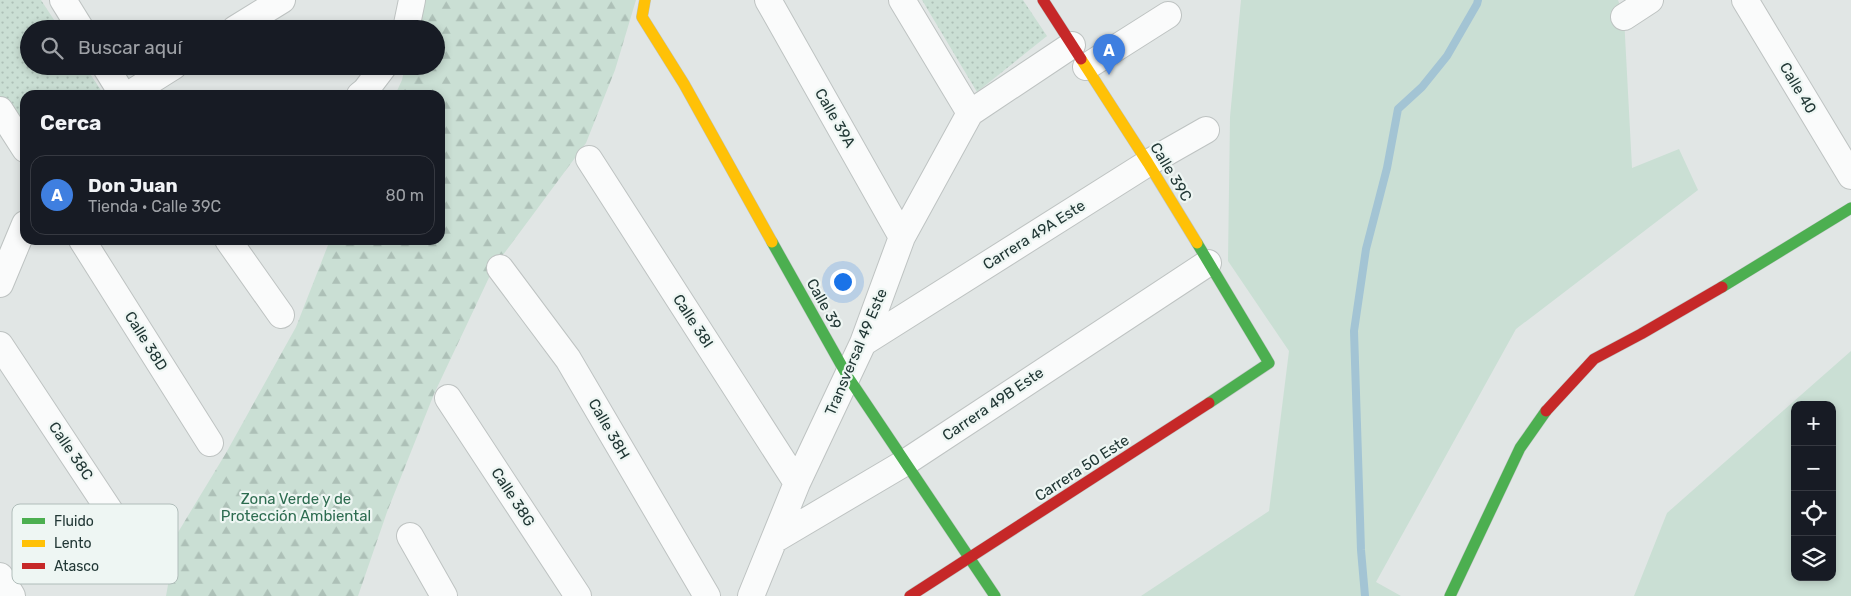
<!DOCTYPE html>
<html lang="es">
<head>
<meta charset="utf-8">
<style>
	:root { --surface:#171b24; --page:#20242c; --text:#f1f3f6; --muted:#9ea1a6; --line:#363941; --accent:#d93025 }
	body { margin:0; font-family:Rubik,sans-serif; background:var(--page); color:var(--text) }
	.controls { position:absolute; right:15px; bottom:15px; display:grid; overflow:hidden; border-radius:10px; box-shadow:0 2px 8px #0003 }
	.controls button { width:45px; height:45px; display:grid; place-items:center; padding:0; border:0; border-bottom:1px solid var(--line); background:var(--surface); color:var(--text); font:25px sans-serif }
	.you { position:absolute; left:842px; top:281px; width:18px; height:18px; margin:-12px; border:4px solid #fff; border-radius:50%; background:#1a73e8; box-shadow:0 0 0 8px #1a73e833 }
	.badge { display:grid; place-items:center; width:32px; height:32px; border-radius:50%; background:var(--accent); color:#fff; font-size:16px; font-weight:700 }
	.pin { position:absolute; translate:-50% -41px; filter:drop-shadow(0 1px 2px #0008) }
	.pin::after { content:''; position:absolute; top:26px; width:18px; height:15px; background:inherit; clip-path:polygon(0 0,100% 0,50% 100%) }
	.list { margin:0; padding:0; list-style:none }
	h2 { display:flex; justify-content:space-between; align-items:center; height:65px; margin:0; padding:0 20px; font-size:21px }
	h2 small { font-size:16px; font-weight:400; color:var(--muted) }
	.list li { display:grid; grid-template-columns:32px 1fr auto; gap:15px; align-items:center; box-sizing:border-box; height:80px; margin:0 10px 10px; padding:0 10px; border:1px solid var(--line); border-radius:15px }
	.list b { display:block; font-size:19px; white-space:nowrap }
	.list p { margin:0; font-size:16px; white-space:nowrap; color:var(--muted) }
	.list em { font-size:16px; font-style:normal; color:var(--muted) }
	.icon { flex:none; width:28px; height:28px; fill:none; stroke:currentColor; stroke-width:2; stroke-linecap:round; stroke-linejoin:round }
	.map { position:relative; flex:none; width:1851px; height:596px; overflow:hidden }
	.search { position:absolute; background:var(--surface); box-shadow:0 2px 8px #0003; left:20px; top:20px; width:425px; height:55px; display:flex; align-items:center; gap:12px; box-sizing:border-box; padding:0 18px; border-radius:28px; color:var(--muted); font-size:19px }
	.panel { position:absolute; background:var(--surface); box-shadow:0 2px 8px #0003; left:20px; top:90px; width:425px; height:155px; border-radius:15px }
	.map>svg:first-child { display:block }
	.grass { fill:#cadfd4; fill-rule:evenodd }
	.forest { fill:url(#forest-firs) }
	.park { fill:url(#park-dots) }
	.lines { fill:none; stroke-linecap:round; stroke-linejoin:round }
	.stream { stroke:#a3c4d4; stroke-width:8 }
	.street-casing { stroke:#bec3c2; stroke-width:28 }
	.fast-casing { stroke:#bdc4c2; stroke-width:12 }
	.slow-casing { stroke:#bdc4c2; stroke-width:12 }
	.jam-casing { stroke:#bdc4c2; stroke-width:12 }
	.street { stroke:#fafbfb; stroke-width:26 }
	.fast { stroke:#4caf50; stroke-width:11 }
	.slow { stroke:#ffc107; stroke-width:11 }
	.jam { stroke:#c62828; stroke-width:11 }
	.labels { text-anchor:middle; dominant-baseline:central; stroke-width:4.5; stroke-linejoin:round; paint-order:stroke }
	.street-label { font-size:15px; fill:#213735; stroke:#eef6f3 }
	.park-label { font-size:15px; fill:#2d6c50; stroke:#eef6f3 }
	.key { fill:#eef6f3; stroke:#b0bdba; stroke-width:1 }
	.key-label { font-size:14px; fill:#213735 }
</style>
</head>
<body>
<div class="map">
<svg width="1851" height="596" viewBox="0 0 1851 596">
	<defs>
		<pattern id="forest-firs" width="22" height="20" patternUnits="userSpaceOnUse" patternTransform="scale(1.25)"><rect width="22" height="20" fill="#cadfd4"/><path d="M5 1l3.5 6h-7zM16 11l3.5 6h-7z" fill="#adc0b7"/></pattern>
		<pattern id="park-dots" width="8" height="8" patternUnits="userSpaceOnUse" patternTransform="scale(1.25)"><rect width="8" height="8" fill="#cadfd4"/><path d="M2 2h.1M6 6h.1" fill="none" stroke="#adc0b7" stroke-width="1.8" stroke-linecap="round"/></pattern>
	</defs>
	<rect width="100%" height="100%" fill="#e1e6e5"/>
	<path class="grass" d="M 1241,0 L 1618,0 L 1624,17 L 1632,168 L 1679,149 L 1698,190 L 1516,329 L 1376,582 L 1401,596 L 1141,596 L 1269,511 L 1289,351 L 1228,261 L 1230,117 Z
		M 1851,351 L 1851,596 L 1634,596 L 1667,513 ZM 1795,405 L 1832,405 L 1832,577 L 1795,577 Z"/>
	<path class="forest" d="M 419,0 L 636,0 L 615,70 L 586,143 L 494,267 L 434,394 L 387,512 L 358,596 L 166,596 L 177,534 L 226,453 L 296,327 L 330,240 L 440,240 L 440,95 L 395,95 L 402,80 L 405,66 L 436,66 L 436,29 L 413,29 Z"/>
	<path class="park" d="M 0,0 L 41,0 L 60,29 L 29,29 L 29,66 L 85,66 L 104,95 L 25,95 L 25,145 L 0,103 Z
		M 922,0 L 1023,0 L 1047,36 L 977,92 Z"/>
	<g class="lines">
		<path class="stream" d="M 1365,596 L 1361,550 L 1354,331 L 1366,249 L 1387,168 L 1398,109 L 1422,87 L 1447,56 L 1477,4 L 1478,0"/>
		<defs>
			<path id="street" d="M 63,0 L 81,29
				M 768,0 L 902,237
				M 902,0 L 970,113
				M 1745,0 L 1851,176
				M 1624,17 L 1650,0
				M 235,29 L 282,0
				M 406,29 L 412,0
				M 105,66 L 123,95
				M 1086,67 L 1168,15
				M 128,95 L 174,66
				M 360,95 L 365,91 L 384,66
				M 0,110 L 25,149
				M 589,159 L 797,483
				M 82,240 L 210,443
				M 228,240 L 281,315
				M 500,268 L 568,359 L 707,596
				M 0,284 L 25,224
				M 863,343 L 1148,163 L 1206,130
				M 0,345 L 141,558
				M 448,398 L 578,596
				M 410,536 L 444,596
				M 774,540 L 906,462 L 1208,263
				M 0,576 L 12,596
				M 751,596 L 797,483 L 863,343 L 902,237 L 970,113 L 1072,45"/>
			<path id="fast" d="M 772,242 L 848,377 L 995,596
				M 1197,243 L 1269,363 L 1209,403
				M 1722,287 L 1851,208
				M 1450,596 L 1520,448 L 1546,411"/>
			<path id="slow" d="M 645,0 L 642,17 L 684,84 L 772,242
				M 1081,59 L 1148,163 L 1197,243"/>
			<path id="jam" d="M 1043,0 L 1081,59
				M 1546,411 L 1594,359 L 1641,334 L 1722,287
				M 910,596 L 1209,403"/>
		</defs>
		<use href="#street" class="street-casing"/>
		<use href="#fast" class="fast-casing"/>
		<use href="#slow" class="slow-casing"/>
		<use href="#jam" class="jam-casing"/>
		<use href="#street" class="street"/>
		<use href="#fast" class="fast"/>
		<use href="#slow" class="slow"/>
		<use href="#jam" class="jam"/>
	</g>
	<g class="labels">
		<g class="street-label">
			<text transform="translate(1798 88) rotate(59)">Calle 40</text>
			<text transform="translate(835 118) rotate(60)">Calle 39A</text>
			<text transform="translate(1171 172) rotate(59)">Calle 39C</text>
			<text transform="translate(1034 235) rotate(-32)">Carrera 49A Este</text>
			<text transform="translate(824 304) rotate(61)">Calle 39</text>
			<text transform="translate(693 321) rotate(57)">Calle 38I</text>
			<text transform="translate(146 341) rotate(58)">Calle 38D</text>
			<text transform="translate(856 352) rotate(-67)">Transversal 49 Este</text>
			<text transform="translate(993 404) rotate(-34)">Carrera 49B Este</text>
			<text transform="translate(609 429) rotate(60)">Calle 38H</text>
			<text transform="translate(71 451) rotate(56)">Calle 38C</text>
			<text transform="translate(1082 468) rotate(-33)">Carrera 50 Este</text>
			<text transform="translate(513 497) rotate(57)">Calle 38G</text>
		</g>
		<g class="park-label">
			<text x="296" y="499">Zona Verde y de<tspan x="296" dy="17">Protección Ambiental</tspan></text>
		</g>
	</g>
	<rect x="12" y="504" width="166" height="80" rx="8" class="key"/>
	<rect x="22" y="518" width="23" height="6" fill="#4caf50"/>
	<rect x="22" y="540" width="23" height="7" fill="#ffc107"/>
	<rect x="22" y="563" width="23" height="6" fill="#c62828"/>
	<g class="key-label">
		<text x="54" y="526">Fluido</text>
		<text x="54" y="548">Lento</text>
		<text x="54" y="571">Atasco</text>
	</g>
</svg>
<div class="controls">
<button>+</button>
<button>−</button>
<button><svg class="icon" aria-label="locate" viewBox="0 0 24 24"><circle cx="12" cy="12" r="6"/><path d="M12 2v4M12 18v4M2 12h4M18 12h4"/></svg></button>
<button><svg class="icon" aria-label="layers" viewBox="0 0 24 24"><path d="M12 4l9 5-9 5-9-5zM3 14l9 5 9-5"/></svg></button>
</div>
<div class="you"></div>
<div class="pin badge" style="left:1109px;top:75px;background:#3f7fe0">A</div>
<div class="search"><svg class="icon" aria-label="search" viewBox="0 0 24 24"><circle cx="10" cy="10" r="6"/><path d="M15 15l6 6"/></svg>Buscar aquí</div>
<section class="panel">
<h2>Cerca<small></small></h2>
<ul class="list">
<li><span class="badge" style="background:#3f7fe0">A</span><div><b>Don Juan</b><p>Tienda · Calle 39C</p></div><em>80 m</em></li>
</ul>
</section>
</div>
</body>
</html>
